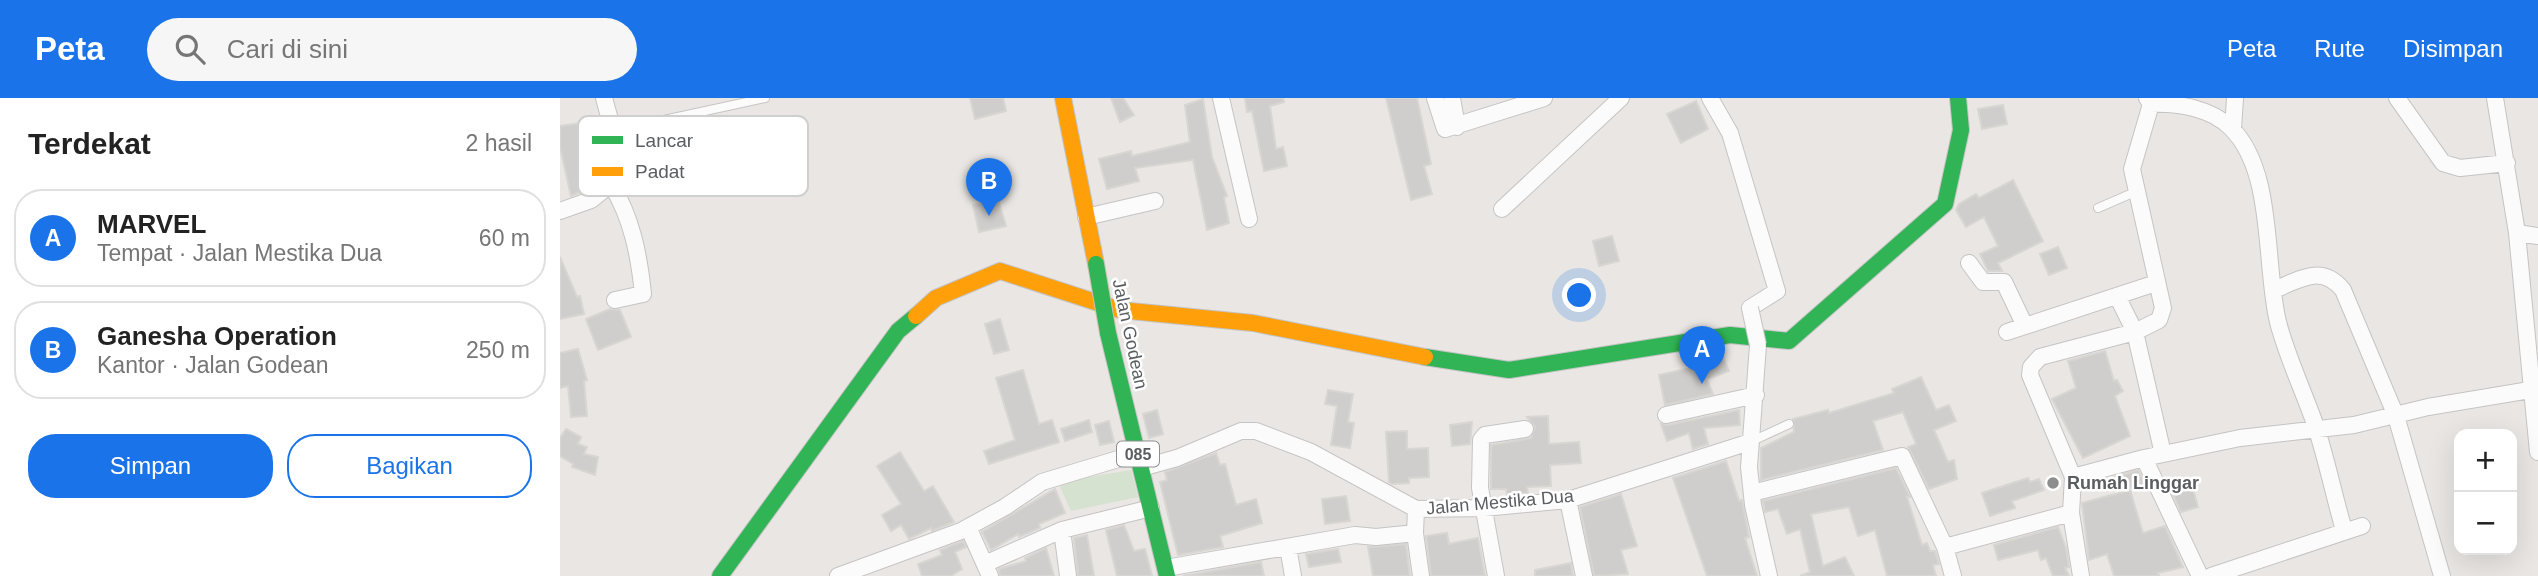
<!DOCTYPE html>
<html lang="id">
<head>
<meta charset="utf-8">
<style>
	:root { --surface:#fff; --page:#f6f6f6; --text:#222; --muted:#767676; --line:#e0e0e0; --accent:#1a73e8 }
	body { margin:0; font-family:Helvetica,sans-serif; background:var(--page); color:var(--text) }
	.controls { position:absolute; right:21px; bottom:21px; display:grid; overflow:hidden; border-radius:14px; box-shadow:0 7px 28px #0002 }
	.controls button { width:63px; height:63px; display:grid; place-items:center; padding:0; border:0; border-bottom:2px solid var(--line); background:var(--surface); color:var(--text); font:35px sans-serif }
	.you { position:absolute; left:1020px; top:198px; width:24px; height:24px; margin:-18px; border:5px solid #fff; border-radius:50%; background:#1a73e8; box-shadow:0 0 0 10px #1a73e833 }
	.badge { display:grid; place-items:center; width:46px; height:46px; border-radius:50%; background:var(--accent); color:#fff; font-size:23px; font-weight:700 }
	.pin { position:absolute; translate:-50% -58px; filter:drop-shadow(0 2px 4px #0008) }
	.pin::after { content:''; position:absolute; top:37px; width:24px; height:21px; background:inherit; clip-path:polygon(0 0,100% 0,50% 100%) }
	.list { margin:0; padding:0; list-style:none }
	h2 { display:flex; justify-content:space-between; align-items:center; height:91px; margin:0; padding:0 28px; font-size:30px }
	h2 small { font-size:23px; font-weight:400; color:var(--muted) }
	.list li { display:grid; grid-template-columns:46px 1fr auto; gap:21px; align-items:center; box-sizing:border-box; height:98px; margin:0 14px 14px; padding:0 14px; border:2px solid var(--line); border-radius:28px }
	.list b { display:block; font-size:26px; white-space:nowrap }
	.list p { margin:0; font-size:23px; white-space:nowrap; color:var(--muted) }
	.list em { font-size:23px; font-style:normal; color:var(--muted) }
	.actions { display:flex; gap:14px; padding:21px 28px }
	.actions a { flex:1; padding:16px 0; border:2px solid var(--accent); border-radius:28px; text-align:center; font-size:24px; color:var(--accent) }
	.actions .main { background:var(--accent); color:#fff }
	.icon { flex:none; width:38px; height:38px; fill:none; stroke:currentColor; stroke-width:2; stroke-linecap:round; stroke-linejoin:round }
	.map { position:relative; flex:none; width:1978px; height:478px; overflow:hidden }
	header { display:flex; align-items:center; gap:42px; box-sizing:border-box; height:98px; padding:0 35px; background:var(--accent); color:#fff }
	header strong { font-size:33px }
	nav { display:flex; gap:38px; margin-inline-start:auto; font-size:24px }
	.search { width:490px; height:63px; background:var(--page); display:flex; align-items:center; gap:18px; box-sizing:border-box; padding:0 24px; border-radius:38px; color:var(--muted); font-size:26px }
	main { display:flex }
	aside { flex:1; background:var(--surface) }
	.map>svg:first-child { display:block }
	.green { fill:#d6e2d0 }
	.building { fill:#d0cecc; stroke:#d8d6d2; stroke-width:2 }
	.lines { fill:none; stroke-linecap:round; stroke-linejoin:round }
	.lane-casing { stroke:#c5c4c4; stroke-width:10 }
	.street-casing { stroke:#c5c4c4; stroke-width:18 }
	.fast-casing { stroke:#c3c3c3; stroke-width:18 }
	.slow-casing { stroke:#c3c3c3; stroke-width:18 }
	.lane { stroke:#fcfbfb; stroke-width:8 }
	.street { stroke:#fcfbfb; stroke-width:16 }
	.fast { stroke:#30b455; stroke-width:16 }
	.slow { stroke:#ff9f0a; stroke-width:16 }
	.street-bridge-casing { stroke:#c5c4c4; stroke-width:18; stroke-linecap:butt }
	.fast-bridge-casing { stroke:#cec2b4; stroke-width:18; stroke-linecap:butt }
	.street-bridge { stroke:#fcfbfb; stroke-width:16 }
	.fast-bridge { stroke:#30b455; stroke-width:16 }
	.poi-dot { fill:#8c8e8e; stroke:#fff; stroke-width:2.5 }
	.labels { text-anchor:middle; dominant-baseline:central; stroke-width:5; stroke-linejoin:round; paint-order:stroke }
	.shield { fill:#fff; stroke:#8c8e90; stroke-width:2 }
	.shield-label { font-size:16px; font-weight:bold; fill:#5a5e60 }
	.street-label { font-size:18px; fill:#5a5e60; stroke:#fff }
	.poi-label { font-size:18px; font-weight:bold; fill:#5a5e60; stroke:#fff; text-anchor:start }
	.key { fill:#fff; stroke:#cecfcf; stroke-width:2 }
	.key-label { font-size:19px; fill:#5a5e60 }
</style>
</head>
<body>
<header>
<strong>Peta</strong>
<div class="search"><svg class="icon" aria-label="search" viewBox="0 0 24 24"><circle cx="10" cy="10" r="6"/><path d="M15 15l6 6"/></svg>Cari di sini</div>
<nav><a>Peta</a><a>Rute</a><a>Disimpan</a></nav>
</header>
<main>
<aside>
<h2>Terdekat<small>2 hasil</small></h2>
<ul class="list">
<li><span class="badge">A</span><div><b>MARVEL</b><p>Tempat · Jalan Mestika Dua</p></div><em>60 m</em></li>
<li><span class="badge">B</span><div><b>Ganesha Operation</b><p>Kantor · Jalan Godean</p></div><em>250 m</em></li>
</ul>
<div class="actions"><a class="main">Simpan</a><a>Bagikan</a></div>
</aside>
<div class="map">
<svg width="1978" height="478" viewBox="0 0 1978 478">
	<rect width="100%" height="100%" fill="#e9e6e3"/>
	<path class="green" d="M 571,372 L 578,399 L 511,413 L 498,384 Z"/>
	<path class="building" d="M 410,0 L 443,0 L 446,13 L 415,21 Z
		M 551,0 L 563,0 L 574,17 L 560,24 Z
		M 685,0 L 723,0 L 724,4 L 710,8 L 716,51 L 723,49 L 727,68 L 704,73 L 692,13 L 687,14 Z
		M 826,0 L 857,0 L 871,66 L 864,68 L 872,96 L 851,102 Z
		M 643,1 L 652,59 L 667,98 L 664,99 L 669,125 L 647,132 L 633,62 L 575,70 L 579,83 L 547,91 L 539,61 L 571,53 L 572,58 L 630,44 L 625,7 Z
		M 1136,3 L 1148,31 L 1121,45 L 1107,16 Z
		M 1443,7 L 1447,26 L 1422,31 L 1418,11 Z
		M 22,25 L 25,47 L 20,48 L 30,90 L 11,98 L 0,49 L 0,28 Z
		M 1453,82 L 1483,143 L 1438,165 L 1442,173 L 1428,173 L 1420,156 L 1438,148 L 1424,119 L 1406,129 L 1396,112 L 1399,106 L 1416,96 L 1419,100 Z
		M 438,101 L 446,128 L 419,134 L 413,107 Z
		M 1052,138 L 1059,163 L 1039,168 L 1033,143 Z
		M 1498,149 L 1507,170 L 1489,177 L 1480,156 Z
		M 0,159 L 17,199 L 20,198 L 24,216 L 0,221 Z
		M 50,211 L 60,212 L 71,239 L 38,252 L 26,221 Z
		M 440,221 L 449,252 L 434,256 L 425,226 Z
		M 18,251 L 27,282 L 24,283 L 27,318 L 11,319 L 8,288 L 0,290 L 0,255 Z
		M 1545,253 L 1554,283 L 1557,282 L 1563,293 L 1555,298 L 1570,338 L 1523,360 L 1492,301 L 1516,290 L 1508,263 Z
		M 1162,256 L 1169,273 L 1147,281 L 1153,296 L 1105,307 L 1099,277 L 1144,267 L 1142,264 Z
		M 463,272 L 479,326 L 492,322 L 499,344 L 429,366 L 424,353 L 455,342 L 436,280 Z
		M 1361,279 L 1376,312 L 1389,307 L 1396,323 L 1374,332 L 1388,364 L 1394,362 L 1397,381 L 1369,391 L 1348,349 L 1356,346 L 1343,314 L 1313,323 L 1323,352 L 1201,382 L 1201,350 L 1234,334 L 1233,321 L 1268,312 L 1269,315 L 1334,295 L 1332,291 Z
		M 768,292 L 793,296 L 788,324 L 794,325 L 790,350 L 771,347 L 777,308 L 765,306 Z
		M 597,312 L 603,336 L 589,340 L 583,316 Z
		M 1179,312 L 1180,327 L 1144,330 L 1148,346 L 1133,351 L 1129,335 L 1107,343 L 1101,326 L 1108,327 Z
		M 988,318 L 989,346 L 1019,344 L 1021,365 L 990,367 L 991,388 L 967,389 L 968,395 L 947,397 L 946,391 L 931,391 L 931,347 L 971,340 L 975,329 L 967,319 Z
		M 529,322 L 532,334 L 505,343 L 501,331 Z
		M 549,323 L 554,344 L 540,347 L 535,327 Z
		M 912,324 L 910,346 L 892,348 L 890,327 Z
		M 6,331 L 21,339 L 18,346 L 27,349 L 24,356 L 38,359 L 35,377 L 12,369 L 13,366 L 0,358 L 0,340 Z
		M 847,333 L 847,351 L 868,350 L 869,379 L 849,380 L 849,385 L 832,386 L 829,384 L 826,334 Z
		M 340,354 L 364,393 L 373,388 L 394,424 L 372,433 L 371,430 L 349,441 L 341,427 L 331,433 L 322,417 L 341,406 L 317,368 Z
		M 656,355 L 660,367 L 665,366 L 676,407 L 696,401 L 702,425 L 660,438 L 663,449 L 618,457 L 600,384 L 607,382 L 605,374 Z
		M 1166,363 L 1179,403 L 1182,402 L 1189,439 L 1185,440 L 1197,478 L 1147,478 L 1113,380 Z
		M 1336,370 L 1350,399 L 1347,399 L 1362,447 L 1367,445 L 1370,453 L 1375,453 L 1379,466 L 1373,467 L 1376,478 L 1327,478 L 1315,432 L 1298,438 L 1289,409 L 1251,416 L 1263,468 L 1285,459 L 1294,478 L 1240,478 L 1250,474 L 1240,431 L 1227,436 L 1218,411 L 1205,414 L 1203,403 Z
		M 1578,372 L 1585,386 L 1559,394 L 1555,379 Z
		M 1468,380 L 1470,384 L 1479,381 L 1484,392 L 1452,403 L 1455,410 L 1430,418 L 1422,395 Z
		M 1631,384 L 1638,409 L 1621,414 L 1610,390 Z
		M 495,391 L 505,415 L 479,426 L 480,430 L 459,439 L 458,436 L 431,452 L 422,434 Z
		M 1570,392 L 1583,435 L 1605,428 L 1623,469 L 1598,475 L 1599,478 L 1554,478 L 1547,456 L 1529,462 L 1522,405 Z
		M 1061,396 L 1077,448 L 1061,452 L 1068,476 L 1034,478 L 1020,409 Z
		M 786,398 L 790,423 L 765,426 L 762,401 Z
		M 564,427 L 574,453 L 585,451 L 592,478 L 557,478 L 546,432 Z
		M 1498,429 L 1506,450 L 1509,469 L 1505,470 L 1509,478 L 1493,478 L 1486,460 L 1481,462 L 1478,452 L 1438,462 L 1434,447 Z
		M 887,435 L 889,446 L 918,440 L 925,478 L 871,478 L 866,438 Z
		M 527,437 L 534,478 L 518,478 L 514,440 Z
		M 403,443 L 406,449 L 395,454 L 402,471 L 391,478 L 362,478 L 358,466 L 382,457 L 380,452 Z
		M 846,446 L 850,478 L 813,478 L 808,449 Z
		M 486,450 L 494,478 L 440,478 L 439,471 L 466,463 L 465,460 Z
		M 778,451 L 781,464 L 749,469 L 746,456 Z
		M 701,464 L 704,478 L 623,478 Z
		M 1011,465 L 1013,478 L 975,478 L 975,472 Z"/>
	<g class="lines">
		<defs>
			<path id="lane" d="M 53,33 L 205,0
				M 1538,110 L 1575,94
				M 1190,344 L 1229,326"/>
			<path id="street" d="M 661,0 L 689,121
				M 875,0 L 885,31 L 984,0
				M 892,0 L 897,29
				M 1150,0 L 1170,35 L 1217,193 L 1190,210
				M 1587,0 L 1591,6 L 1572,71 L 1603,210 L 1599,222 L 1575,234 L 1603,356
				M 1837,0 L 1883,65 L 1900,70 L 1947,65
				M 1935,0 L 1957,135 L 1978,354
				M 1591,6 C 1618,5 1651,10 1671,30 C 1715,73 1704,167 1718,224 C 1727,259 1744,294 1756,329 C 1767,363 1774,398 1784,432
				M 1673,31 L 1675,0
				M 51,86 C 72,120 79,157 83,196 L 55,202
				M 942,111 L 1061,0
				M 0,113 L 31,102 L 51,86 L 57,47 L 44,0
				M 526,119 L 595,103
				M 1957,135 L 1978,138
				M 1409,165 L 1423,184 L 1444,184 L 1465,228
				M 1714,192 C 1741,181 1762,166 1783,192 L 1836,318 L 1882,478
				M 1447,234 L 1596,185
				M 1198,247 L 1189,369 L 1193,407 L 1209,478
				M 1106,317 L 1196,297
				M 1584,360 L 1640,478
				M 581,370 L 617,360 L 681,333 L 696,333 L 751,354 L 856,411 L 924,410 L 1008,402 L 1190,344
				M 1513,379 L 1584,360 L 1680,340 L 1794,327 L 1868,309 L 1970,292
				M 1192,395 L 1342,358 L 1385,449 L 1393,478
				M 1008,402 L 1024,478
				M 856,411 L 855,435 L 861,478
				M 408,429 L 430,478
				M 502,432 L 508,478
				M 728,449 L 733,478
				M 1385,449 L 1511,415
				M 427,465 L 502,432 L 591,410
				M 606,470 L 795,437 L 816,439 L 855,435
				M 278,478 L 401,433 L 445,409 L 482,384 L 578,355
				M 936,478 L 920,390 L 921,342 L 925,337 L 965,331
				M 1521,478 L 1511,415 L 1513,379 L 1470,277 L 1471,269 L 1480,259 L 1575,234 L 1557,198
				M 1651,478 L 1802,428"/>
			<path id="fast" d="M 548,235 L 607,478
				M 865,259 L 949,272 L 1170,237 L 1229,243 L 1385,106 L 1401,32 L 1398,0
				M 160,478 L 338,233 L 356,218"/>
			<path id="slow" d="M 503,0 L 536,166
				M 356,218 L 376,200 L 440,173 L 560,212 L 693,225 L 865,259"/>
		</defs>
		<use href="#lane" class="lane-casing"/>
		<use href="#street" class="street-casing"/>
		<use href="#fast" class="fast-casing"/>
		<use href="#slow" class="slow-casing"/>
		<use href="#lane" class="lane"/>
		<use href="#street" class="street"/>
		<use href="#fast" class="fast"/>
		<use href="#slow" class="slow"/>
		<defs>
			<path id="street-bridge" d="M 1190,210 L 1198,247"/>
			<path id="fast-bridge" d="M 536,166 L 548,235"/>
		</defs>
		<use href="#street-bridge" class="street-bridge-casing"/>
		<use href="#fast-bridge" class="fast-bridge-casing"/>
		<use href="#street-bridge" class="street-bridge"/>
		<use href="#fast-bridge" class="fast-bridge"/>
	</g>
	<circle class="poi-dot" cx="1493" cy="385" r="7"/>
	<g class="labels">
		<rect class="shield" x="557" y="343.5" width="42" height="25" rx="5"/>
		<g class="shield-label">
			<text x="578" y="356">085</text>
		</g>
		<g class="street-label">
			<text transform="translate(570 236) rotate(78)">Jalan Godean</text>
			<text transform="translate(940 404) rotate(-5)">Jalan Mestika Dua</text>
		</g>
		<g class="poi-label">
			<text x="1507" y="385">Rumah Linggar</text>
		</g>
	</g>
	<rect x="18" y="18" width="230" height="80" rx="10" class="key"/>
	<rect x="32" y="38" width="31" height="8" fill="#30b455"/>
	<rect x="32" y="69" width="31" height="9" fill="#ff9f0a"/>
	<g class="key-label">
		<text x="75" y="49">Lancar</text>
		<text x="75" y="80">Padat</text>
	</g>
</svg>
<div class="controls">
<button>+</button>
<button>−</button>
</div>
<div class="you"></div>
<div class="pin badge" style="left:1142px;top:286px">A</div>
<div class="pin badge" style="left:429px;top:118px">B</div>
</div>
</main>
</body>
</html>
